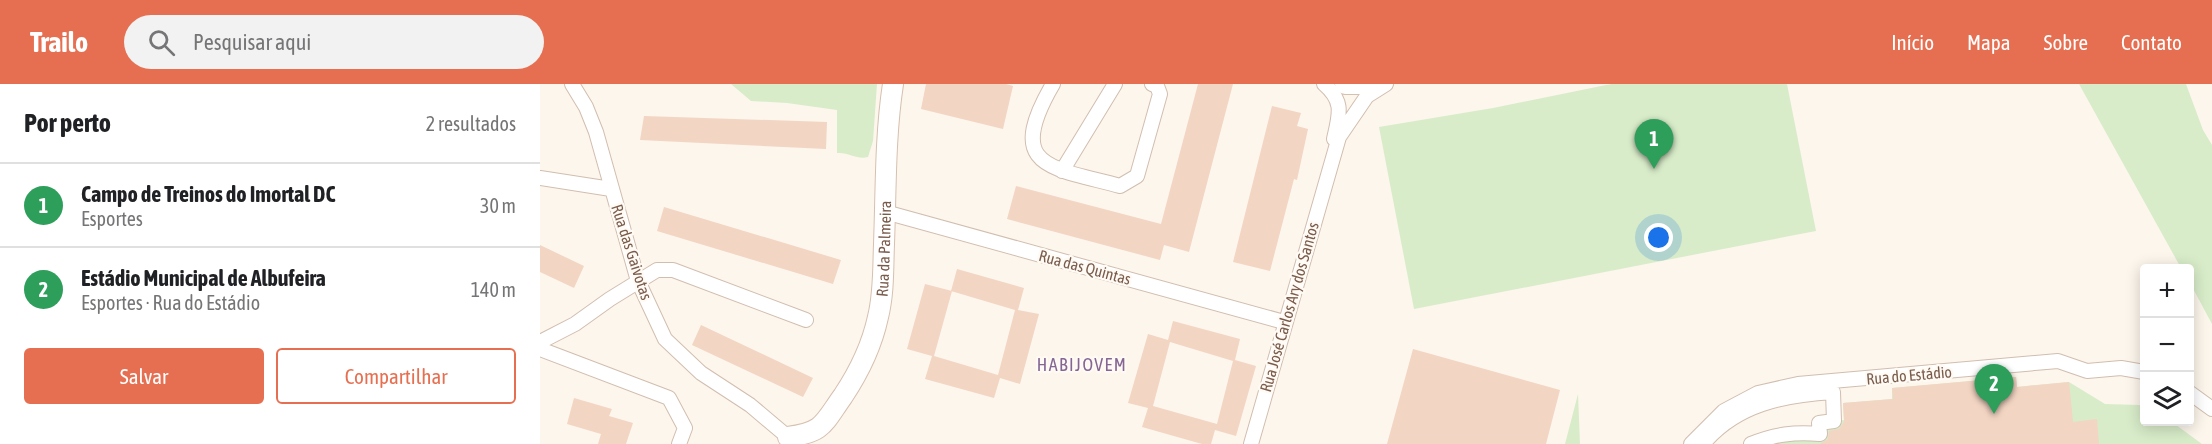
<!DOCTYPE html>
<html lang="pt">
<head>
<meta charset="utf-8">
<style>
	:root { --surface:#fff; --page:#f2f2f2; --text:#202124; --muted:#757577; --line:#e0e0e0; --accent:#e76f51 }
	body { margin:0; font-family:"Asap Condensed",sans-serif; background:var(--page); color:var(--text) }
	.controls { position:absolute; right:18px; bottom:18px; display:grid; overflow:hidden; border-radius:6px; box-shadow:0 3px 15px #0003 }
	.controls button { width:54px; height:54px; display:grid; place-items:center; padding:0; border:0; border-bottom:2px solid var(--line); background:var(--surface); color:var(--text); font:30px sans-serif }
	.you { position:absolute; left:1119px; top:154px; width:21px; height:21px; margin:-15px; border:4px solid #fff; border-radius:50%; background:#1a73e8; box-shadow:0 0 0 9px #1a73e833 }
	.badge { display:grid; place-items:center; width:39px; height:39px; border-radius:50%; background:var(--accent); color:#fff; font-size:20px; font-weight:700 }
	.pin { position:absolute; translate:-50% -50px; filter:drop-shadow(0 2px 3px #0008) }
	.pin::after { content:''; position:absolute; top:32px; width:21px; height:18px; background:inherit; clip-path:polygon(0 0,100% 0,50% 100%) }
	.list { margin:0; padding:0; list-style:none }
	h2 { display:flex; justify-content:space-between; align-items:center; height:78px; margin:0; padding:0 24px; font-size:26px }
	h2 small { font-size:20px; font-weight:400; color:var(--muted) }
	.list li { display:grid; grid-template-columns:39px 1fr auto; gap:18px; align-items:center; box-sizing:border-box; height:84px; padding:0 24px; border-top:2px solid var(--line) }
	.list b { display:block; font-size:22px; white-space:nowrap }
	.list p { margin:0; font-size:20px; white-space:nowrap; color:var(--muted) }
	.list em { font-size:20px; font-style:normal; color:var(--muted) }
	.actions { display:flex; gap:12px; padding:18px 24px }
	.actions a { flex:1; padding:14px 0; border:2px solid var(--accent); border-radius:6px; text-align:center; font-size:21px; color:var(--accent) }
	.actions .main { background:var(--accent); color:#fff }
	.icon { flex:none; width:33px; height:33px; fill:none; stroke:currentColor; stroke-width:2; stroke-linecap:round; stroke-linejoin:round }
	.map { position:relative; flex:none; width:1672px; height:360px; overflow:hidden }
	header { display:flex; align-items:center; gap:36px; box-sizing:border-box; height:84px; padding:0 30px; background:var(--accent); color:#fff }
	header strong { font-size:28px }
	nav { display:flex; gap:33px; margin-inline-start:auto; font-size:21px }
	.search { width:420px; height:54px; background:var(--page); display:flex; align-items:center; gap:15px; box-sizing:border-box; padding:0 21px; border-radius:33px; color:var(--muted); font-size:22px }
	main { display:flex }
	aside { flex:1; background:var(--surface) }
	.map>svg:first-child { display:block }
	.green { fill:#d8ecc9 }
	.building { fill:#f3d5c3; fill-rule:evenodd }
	.lines { fill:none; stroke-linecap:round; stroke-linejoin:round }
	.street-casing { stroke:#d1beb0; stroke-width:16 }
	.secondary-casing { stroke:#d6c0b0; stroke-width:22 }
	.street { stroke:#fff; stroke-width:14 }
	.secondary { stroke:#fff; stroke-width:20 }
	.labels { text-anchor:middle; dominant-baseline:central; stroke-width:4.5; stroke-linejoin:round; paint-order:stroke }
	.street-label { font-size:16px; fill:#7a5c4d; stroke:#fffaf3 }
	.neighbourhood-label { font-size:18px; letter-spacing:1.5px; fill:#846695; stroke:#fffaf3 }
</style>
</head>
<body>
<header>
<strong>Trailo</strong>
<div class="search"><svg class="icon" aria-label="search" viewBox="0 0 24 24"><circle cx="10" cy="10" r="6"/><path d="M15 15l6 6"/></svg>Pesquisar aqui</div>
<nav><a>Início</a><a>Mapa</a><a>Sobre</a><a>Contato</a></nav>
</header>
<main>
<aside>
<h2>Por perto<small>2 resultados</small></h2>
<ul class="list">
<li><span class="badge" style="background:#2e9e5b">1</span><div><b>Campo de Treinos do Imortal DC</b><p>Esportes</p></div><em>30 m</em></li>
<li><span class="badge" style="background:#2e9e5b">2</span><div><b>Estádio Municipal de Albufeira</b><p>Esportes · Rua do Estádio</p></div><em>140 m</em></li>
</ul>
<div class="actions"><a class="main">Salvar</a><a>Compartilhar</a></div>
</aside>
<div class="map">
<svg width="1672" height="360" viewBox="0 0 1672 360">
	<rect width="100%" height="100%" fill="#fdf6ec"/>
	<path class="green" d="M 191,0 L 337,0 L 333,57 L 328,73 C 317,76 309,68 297,69 L 297,26 L 247,19 L 211,17 Z
		M 1071,0 L 1247,0 L 1276,147 L 874,225 L 839,43 L 953,24 Z
		M 1539,0 L 1646,0 L 1663,46 L 1672,61 L 1672,240 L 1650,199 L 1650,184 L 1641,184 Z
		M 1476,293 L 1477,303 L 1529,298 L 1565,320 L 1600,321 L 1604,323 L 1604,338 L 1632,338 L 1662,360 L 1220,360 L 1279,350 L 1279,339 L 1304,336 L 1303,319 L 1352,315 L 1352,304 Z
		M 1038,310 L 1040,360 L 1025,360 Z"/>
	<path class="building" d="M 386,0 L 466,0 L 473,2 L 463,45 L 381,25 Z
		M 658,0 L 693,0 L 649,168 L 624,161 L 620,176 L 467,135 L 476,102 L 621,140 Z
		M 732,22 L 761,29 L 757,42 L 768,45 L 757,96 L 754,95 L 730,187 L 693,178 Z
		M 104,32 L 287,38 L 286,65 L 100,56 Z
		M 124,123 L 301,176 L 293,200 L 117,147 Z
		M 0,161 L 44,182 L 34,204 L 0,188 Z
		M 417,185 L 484,204 L 478,226 L 499,230 L 480,300 L 460,294 L 454,314 L 385,295 L 392,272 L 367,265 L 385,200 L 412,207 L 394,272 L 458,291 L 475,226 L 411,207 Z
		M 633,237 L 700,255 L 695,276 L 716,282 L 696,352 L 675,346 L 671,360 L 662,360 L 602,343 L 608,324 L 588,319 L 608,250 L 628,256 ZM 630,258 L 693,277 L 677,340 L 613,322 Z
		M 161,241 L 273,294 L 263,313 L 152,261 Z
		M 873,265 L 1020,306 L 1006,360 L 847,360 Z
		M 1476,293 L 1477,303 L 1529,298 L 1533,338 L 1557,335 L 1559,360 L 1280,360 L 1288,355 L 1289,347 L 1299,345 L 1302,341 L 1304,337 L 1303,319 L 1353,315 L 1352,304 Z
		M 34,314 L 72,325 L 69,332 L 93,339 L 86,360 L 58,360 L 61,350 L 27,340 Z"/>
	<g class="lines">
		<defs>
			<path id="street" d="M 32,0 L 46,23 L 56,48 L 98,197 L 125,255 L 161,289 L 210,321 L 248,353
				M 513,0 C 464,84 510,83 580,102 L 597,92 L 620,10 L 617,2 L 612,0
				M 784,0 C 805,18 799,31 794,55
				M 522,87 L 575,0
				M 0,94 L 71,105
				M 345,128 L 744,238
				M 0,258 L 35,240 L 70,215 L 117,186 L 133,186 L 266,236
				M 0,265 L 129,314 L 145,344 L 139,360
				M 1650,309 L 1672,325
				M 711,360 L 799,53 L 827,12 L 846,0
				M 1151,360 L 1184,327 L 1218,309 L 1258,300 L 1518,277 L 1547,287 L 1581,284 L 1604,288
				M 1163,360 C 1196,320 1244,311 1293,308 L 1294,337 L 1279,339 L 1280,350 C 1254,348 1235,350 1211,360"/>
			<g id="secondary">
				<path d="M 805,0 L 836,0"/>
				<path id="s1" d="M 248,353 C 284,348 283,340 303,312 C 319,288 332,261 338,233 C 344,209 343,184 344,160 C 346,107 345,52 353,0"/>
			</g>
		</defs>
		<use href="#street" class="street-casing"/>
		<use href="#secondary" class="secondary-casing"/>
		<use href="#street" class="street"/>
		<use href="#secondary" class="secondary"/>
	</g>
	<g class="labels">
		<g class="street-label">
			<text stroke="none"><textPath href="#s1" startOffset="228">Rua da Palmeira</textPath></text>
			<text transform="translate(92 168) rotate(72)">Rua das Gaivotas</text>
			<text transform="translate(545 183) rotate(15)">Rua das Quintas</text>
			<text transform="translate(749 223) rotate(-74)">Rua José Carlos Ary dos Santos</text>
			<text transform="translate(1369 291) rotate(-5)">Rua do Estádio</text>
		</g>
		<g class="neighbourhood-label">
			<text x="542" y="280">HABIJOVEM</text>
		</g>
	</g>
</svg>
<div class="controls">
<button>+</button>
<button>−</button>
<button><svg class="icon" aria-label="layers" viewBox="0 0 24 24"><path d="M12 4l9 5-9 5-9-5zM3 14l9 5 9-5"/></svg></button>
</div>
<div class="you"></div>
<div class="pin badge" style="left:1114px;top:85px;background:#2e9e5b">1</div>
<div class="pin badge" style="left:1454px;top:330px;background:#2e9e5b">2</div>
</div>
</main>
</body>
</html>
